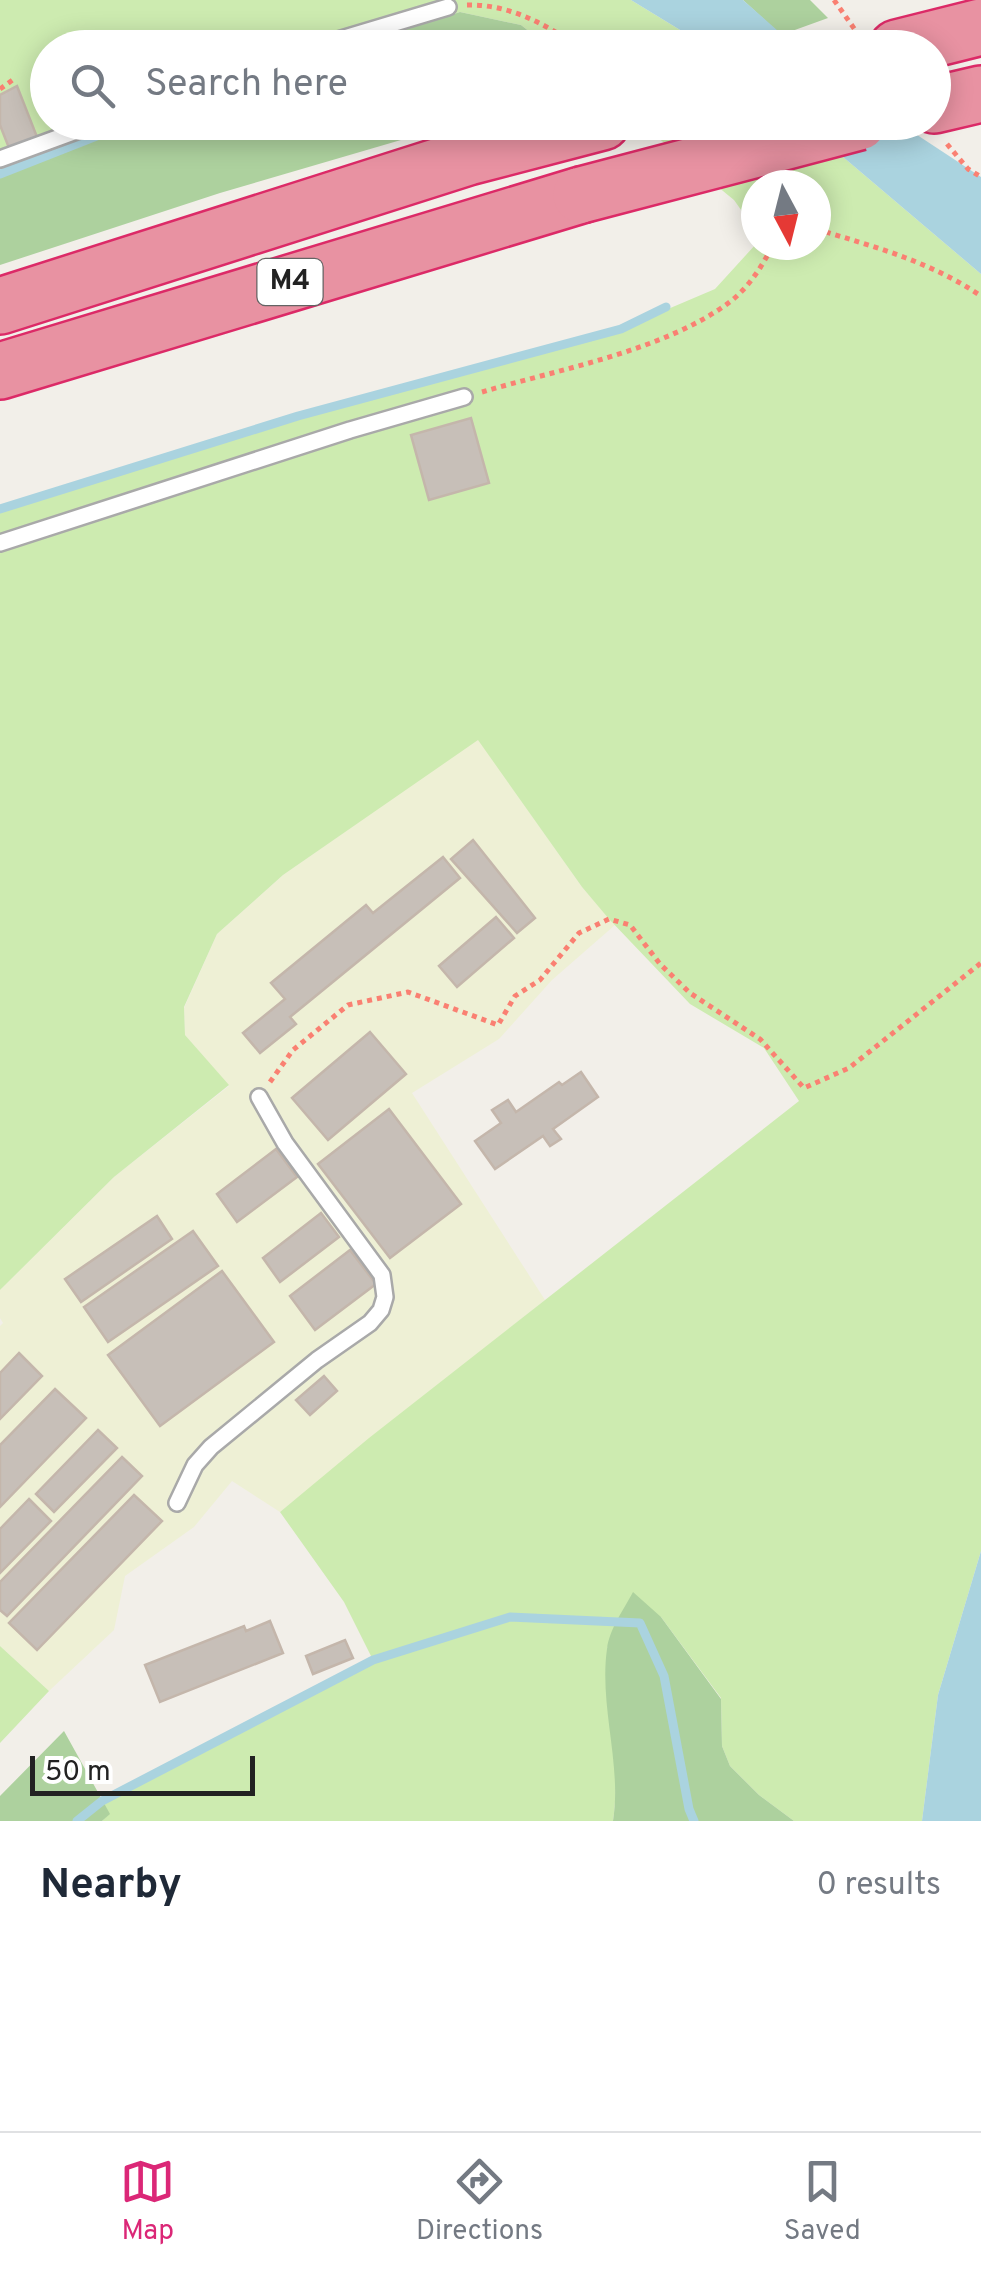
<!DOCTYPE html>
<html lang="en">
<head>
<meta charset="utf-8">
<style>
	:root { --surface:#fff; --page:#f2f2f3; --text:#1f2937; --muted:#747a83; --line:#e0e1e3; --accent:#db2777 }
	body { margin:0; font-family:Overpass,sans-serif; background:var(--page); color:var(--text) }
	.compass { position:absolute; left:741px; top:170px; width:90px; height:90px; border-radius:50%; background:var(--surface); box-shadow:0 5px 25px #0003; rotate:173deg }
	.scale { position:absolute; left:30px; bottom:25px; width:225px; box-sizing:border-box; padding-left:10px; border:5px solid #222; border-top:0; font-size:28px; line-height:35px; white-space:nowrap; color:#222; -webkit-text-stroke:8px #fff; paint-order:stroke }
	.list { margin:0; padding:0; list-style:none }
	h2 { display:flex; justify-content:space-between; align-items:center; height:130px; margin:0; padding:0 40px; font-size:42px }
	h2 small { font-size:32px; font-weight:400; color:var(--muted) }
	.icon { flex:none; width:55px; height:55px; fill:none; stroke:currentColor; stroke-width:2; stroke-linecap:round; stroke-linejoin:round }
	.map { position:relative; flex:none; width:981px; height:1821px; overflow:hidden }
	.search { position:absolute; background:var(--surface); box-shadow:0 5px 25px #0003; left:30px; right:30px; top:30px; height:110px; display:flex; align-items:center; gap:25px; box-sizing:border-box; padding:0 35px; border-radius:55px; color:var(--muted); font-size:38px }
	.sheet { height:310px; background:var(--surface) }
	nav { display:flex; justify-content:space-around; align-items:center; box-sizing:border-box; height:140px; border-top:2px solid var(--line); background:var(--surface); font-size:28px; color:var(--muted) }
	nav a { display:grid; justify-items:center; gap:5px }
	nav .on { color:var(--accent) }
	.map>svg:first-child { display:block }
	.farmland { fill:#eef0d5 }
	.grass { fill:#cdebb0 }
	.forest { fill:#add19e }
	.water { fill:#aad3df }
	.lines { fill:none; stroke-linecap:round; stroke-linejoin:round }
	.stream { stroke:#aad3df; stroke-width:9 }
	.building { fill:#c7bfb8; stroke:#c4b6ab; stroke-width:2.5 }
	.service-casing { stroke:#a9a9a9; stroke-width:20 }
	.motorway-casing { stroke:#dc2a67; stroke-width:60 }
	.path { stroke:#fa8072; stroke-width:5; stroke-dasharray:5 5; stroke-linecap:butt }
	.service { stroke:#fff; stroke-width:15 }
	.motorway { stroke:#e892a2; stroke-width:55 }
	.motorway-bridge-casing { stroke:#dc2a67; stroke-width:60; stroke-linecap:butt }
	.motorway-bridge { stroke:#e892a2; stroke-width:55 }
	.labels { text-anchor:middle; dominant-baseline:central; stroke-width:8; stroke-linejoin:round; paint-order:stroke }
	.shield { fill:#fff; stroke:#646464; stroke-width:2.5 }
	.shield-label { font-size:28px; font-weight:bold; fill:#222 }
</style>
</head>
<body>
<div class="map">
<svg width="981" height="1821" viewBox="0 0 981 1821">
	<rect width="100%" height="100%" fill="#f2efe9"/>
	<path class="farmland" d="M 478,739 L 582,887 L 615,925 L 552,980 L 499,1039 L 412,1093 L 545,1300 L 280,1512 L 232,1481 L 194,1527 L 125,1576 L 114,1630 L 49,1691 L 0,1646 L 0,1326 L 3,1323 L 0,1318 L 0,1290 L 114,1177 L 229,1086 L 185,1035 L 184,1008 L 217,934 L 283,875 Z"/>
	<path class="grass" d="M 0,0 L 631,0 L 708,47 L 549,47 L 521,25 L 460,12 L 350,47 L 48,48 L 48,122 L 132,123 L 0,174 Z
		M 640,123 L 803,123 L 981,274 L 981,1551 L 938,1695 L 922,1821 L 794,1821 L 759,1795 L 730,1766 L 722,1746 L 721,1698 L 661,1617 L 607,1647 C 608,1703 621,1768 613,1821 L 102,1821 L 109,1814 L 102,1801 L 373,1660 L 344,1602 L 280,1512 L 369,1438 L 799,1101 L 764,1048 L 690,1004 L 609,919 L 582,887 L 478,740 L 283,875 L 217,934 L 184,1007 L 185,1035 L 229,1085 L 114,1177 L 0,1290 L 0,509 L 298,416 L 621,329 L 715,289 L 756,244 L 816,245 L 816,185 L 756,185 L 756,231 L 734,200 Z
		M 0,1646 L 49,1691 L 0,1743 Z"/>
	<path class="forest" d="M 743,0 L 810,0 L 828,18 L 781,35 Z
		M 460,12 L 521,25 L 549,47 L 350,47 Z
		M 132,123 L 132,122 L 459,123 L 220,193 L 0,265 L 0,174 Z
		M 633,1592 L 661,1617 L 721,1699 L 722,1746 L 730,1766 L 759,1795 L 794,1821 L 613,1821 C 622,1764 599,1706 607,1649 C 609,1630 624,1609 633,1592 Z
		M 64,1731 L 110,1814 L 102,1821 L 0,1821 L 0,1796 Z"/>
	<path class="water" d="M 631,0 L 743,0 L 796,47 L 708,47 Z
		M 803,123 L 899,123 L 981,177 L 981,274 Z
		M 981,1551 L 981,1821 L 922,1821 L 938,1695 Z"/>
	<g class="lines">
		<path class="stream" d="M 350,48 L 381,37 L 456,39
			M 0,174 L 132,122
			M 0,509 L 298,416 L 621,329 L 666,307
			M 77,1821 L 102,1801 L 373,1660 L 510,1617 L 640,1623 L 664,1676 L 689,1809 L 694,1821"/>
	</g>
	<path class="building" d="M 17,86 L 37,137 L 9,148 L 0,125 L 0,95 Z
		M 471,418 L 489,483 L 429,500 L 411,435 Z
		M 473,840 L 535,918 L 517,933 L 451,859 Z
		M 443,857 L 460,878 L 290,1017 L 296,1024 L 260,1053 L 243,1033 L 285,999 L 271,983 L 366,905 L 373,913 Z
		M 496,917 L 514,938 L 457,987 L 439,966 Z
		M 370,1032 L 406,1074 L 328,1140 L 292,1098 Z
		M 581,1072 L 598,1097 L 553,1129 L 561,1139 L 550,1146 L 543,1136 L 495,1169 L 475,1141 L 501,1123 L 492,1110 L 508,1100 L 516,1112 L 559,1082 L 562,1085 Z
		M 389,1109 L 461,1204 L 390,1258 L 318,1164 Z
		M 276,1149 L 297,1177 L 237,1222 L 217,1194 Z
		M 321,1213 L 339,1237 L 280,1282 L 263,1258 Z
		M 157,1216 L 172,1239 L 81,1302 L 65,1279 Z
		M 193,1231 L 218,1266 L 108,1342 L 84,1307 Z
		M 350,1250 L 376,1284 L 315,1330 L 290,1296 Z
		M 222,1271 L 274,1342 L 160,1426 L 108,1355 Z
		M 19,1353 L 42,1376 L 0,1419 L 0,1373 Z
		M 324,1376 L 337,1391 L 310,1415 L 296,1400 Z
		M 55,1389 L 86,1418 L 0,1507 L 0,1445 Z
		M 98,1430 L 117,1448 L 54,1512 L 36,1494 Z
		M 122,1457 L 142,1476 L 7,1616 L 0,1610 L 0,1582 Z
		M 134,1495 L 162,1521 L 37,1650 L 9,1623 Z
		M 29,1499 L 51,1521 L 0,1573 L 0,1529 Z
		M 270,1621 L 283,1653 L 160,1702 L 145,1665 L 244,1626 L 246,1631 Z
		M 345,1640 L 353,1658 L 313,1674 L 306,1656 Z"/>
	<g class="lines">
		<defs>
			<path id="service" d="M 311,48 L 448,7
				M 0,159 L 101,122
				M 0,543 L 350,430 L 464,397
				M 177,1503 L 195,1465 L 211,1447 L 317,1360 L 370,1323 L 381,1310 L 385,1297 L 382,1275 L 285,1143 L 259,1097"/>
			<path id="motorway" d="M 897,48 L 981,27
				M 934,105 L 981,94
				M 0,306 L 468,157 L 602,122
				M 0,371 L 581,195"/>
		</defs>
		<use href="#service" class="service-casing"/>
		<use href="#motorway" class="motorway-casing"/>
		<path class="path" d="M 834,0 L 858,34
			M 467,5 C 508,4 547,24 579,48
			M 0,89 L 14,79
			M 947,144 L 968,169 L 981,177
			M 816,229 C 875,247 929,261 981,296
			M 482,392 C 560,369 667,350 731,301 C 750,286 762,266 773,245
			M 270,1082 L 293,1050 L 348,1005 L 408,992 L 498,1025 L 515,996 L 540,980 L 579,933 L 609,919 L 630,925 L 660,964 L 690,993 L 760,1039 L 804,1088 L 849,1068 L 981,963"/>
		<use href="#service" class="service"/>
		<use href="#motorway" class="motorway"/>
		<defs>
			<path id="motorway-bridge" d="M 581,195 L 859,122"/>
		</defs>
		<use href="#motorway-bridge" class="motorway-bridge-casing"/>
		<use href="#motorway-bridge" class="motorway-bridge"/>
	</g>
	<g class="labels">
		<rect class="shield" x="257.5" y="259" width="65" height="46" rx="8"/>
		<g class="shield-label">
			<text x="290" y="282">M4</text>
		</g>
	</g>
</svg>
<svg class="compass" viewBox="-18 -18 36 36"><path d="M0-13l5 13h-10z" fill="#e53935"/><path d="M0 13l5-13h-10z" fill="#747a83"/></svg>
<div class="scale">50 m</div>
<div class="search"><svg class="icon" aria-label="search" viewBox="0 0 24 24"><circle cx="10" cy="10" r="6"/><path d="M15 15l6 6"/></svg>Search here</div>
</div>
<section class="sheet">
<h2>Nearby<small>0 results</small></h2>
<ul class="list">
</ul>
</section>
<nav>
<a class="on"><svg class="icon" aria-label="map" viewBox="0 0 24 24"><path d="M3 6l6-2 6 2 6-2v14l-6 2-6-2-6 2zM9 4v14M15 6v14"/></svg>Map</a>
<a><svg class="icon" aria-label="directions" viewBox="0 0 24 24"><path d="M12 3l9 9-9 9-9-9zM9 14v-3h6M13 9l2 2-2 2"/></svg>Directions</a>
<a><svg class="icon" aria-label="saved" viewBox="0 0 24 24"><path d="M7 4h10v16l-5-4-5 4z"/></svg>Saved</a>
</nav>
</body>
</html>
